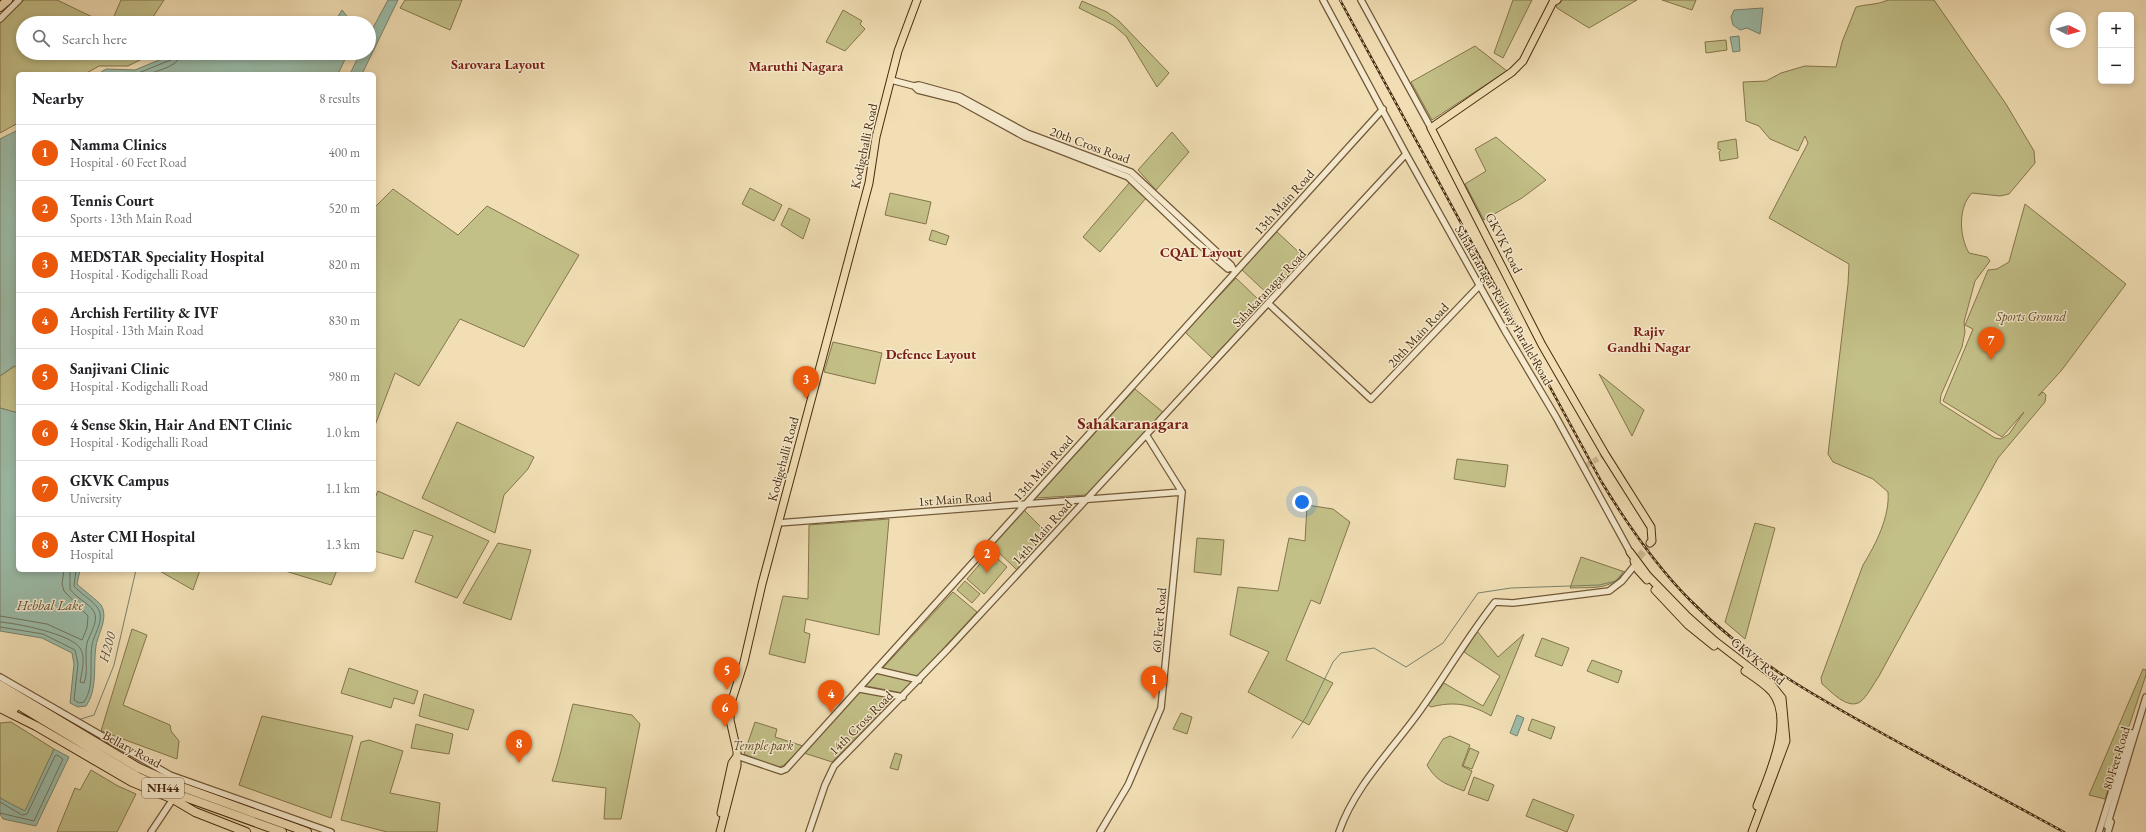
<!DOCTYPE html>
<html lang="en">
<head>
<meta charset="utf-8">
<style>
	:root { --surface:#fff; --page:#f6f6f6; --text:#202124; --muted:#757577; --line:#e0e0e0; --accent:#ea580c }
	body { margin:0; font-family:"EB Garamond",serif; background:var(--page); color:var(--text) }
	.controls { position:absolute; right:12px; top:12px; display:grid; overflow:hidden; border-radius:6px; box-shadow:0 2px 6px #0003 }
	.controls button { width:36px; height:36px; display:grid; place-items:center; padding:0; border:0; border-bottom:1px solid var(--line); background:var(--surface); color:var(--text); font:20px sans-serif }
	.compass { position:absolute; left:2050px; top:12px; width:36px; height:36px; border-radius:50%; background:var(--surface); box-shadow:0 2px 6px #0003; rotate:96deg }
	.you { position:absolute; left:1302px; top:502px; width:14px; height:14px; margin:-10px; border:3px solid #fff; border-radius:50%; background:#1a73e8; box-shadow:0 0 0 6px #1a73e833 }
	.badge { display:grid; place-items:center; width:26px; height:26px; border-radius:50%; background:var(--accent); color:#fff; font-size:13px; font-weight:700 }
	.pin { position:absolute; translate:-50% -33px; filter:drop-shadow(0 1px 2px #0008) }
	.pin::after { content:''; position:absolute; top:21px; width:14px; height:12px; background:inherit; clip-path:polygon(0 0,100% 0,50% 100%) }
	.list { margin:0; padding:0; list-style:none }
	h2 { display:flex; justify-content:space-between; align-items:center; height:52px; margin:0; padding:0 16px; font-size:17px }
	h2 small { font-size:13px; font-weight:400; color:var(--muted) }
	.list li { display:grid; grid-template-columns:26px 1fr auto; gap:12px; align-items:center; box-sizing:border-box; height:56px; padding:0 16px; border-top:1px solid var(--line) }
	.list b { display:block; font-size:15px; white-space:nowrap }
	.list p { margin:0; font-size:13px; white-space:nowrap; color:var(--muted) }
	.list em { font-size:13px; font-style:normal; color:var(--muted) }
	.icon { flex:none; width:22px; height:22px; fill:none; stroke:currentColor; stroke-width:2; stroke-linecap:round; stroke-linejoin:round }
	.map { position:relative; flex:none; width:2146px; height:832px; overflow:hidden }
	.search { position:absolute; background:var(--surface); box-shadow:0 2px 6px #0003; left:16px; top:16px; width:360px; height:44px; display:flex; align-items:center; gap:10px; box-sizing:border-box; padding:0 14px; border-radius:22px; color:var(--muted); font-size:15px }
	.panel { position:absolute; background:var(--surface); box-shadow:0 2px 6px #0003; left:16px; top:72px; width:360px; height:500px; border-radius:6px }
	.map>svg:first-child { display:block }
	.green { fill:#c2bf87; stroke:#85754b }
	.water { fill:#9bbca9; stroke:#7a826b }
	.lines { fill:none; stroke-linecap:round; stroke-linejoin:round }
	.shore { stroke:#72745c; stroke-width:1 }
	.stream { stroke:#7a826b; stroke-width:1 }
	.minor-tunnel { stroke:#cfba93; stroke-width:5.5; stroke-dasharray:5.5 3; stroke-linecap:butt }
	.major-tunnel { stroke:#cfba93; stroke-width:7; stroke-dasharray:7 3.5; stroke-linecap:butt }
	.minor-casing { stroke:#725838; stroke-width:8 }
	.major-casing { stroke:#482b0f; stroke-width:9 }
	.highway-casing { stroke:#482b0f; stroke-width:10 }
	.minor { stroke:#f6eace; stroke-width:5.5 }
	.major { stroke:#f1deb4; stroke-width:7 }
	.highway { stroke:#f1deb4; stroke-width:8 }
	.rail-casing { stroke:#482b0f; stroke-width:2.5 }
	.rail { stroke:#f6eace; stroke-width:1; stroke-dasharray:3; stroke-linecap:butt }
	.labels { text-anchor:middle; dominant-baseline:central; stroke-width:3; stroke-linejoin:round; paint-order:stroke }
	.shield { fill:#f6eace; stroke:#7c6448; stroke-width:1 }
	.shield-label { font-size:12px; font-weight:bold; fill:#482b0f }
	.street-label { font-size:13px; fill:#482b0f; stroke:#f6eace }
	.park-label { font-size:13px; font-style:italic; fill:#604927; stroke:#f6eace }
	.neighbourhood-label { font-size:14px; font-weight:bold; fill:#7a1f14; stroke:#f6eace }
	.water-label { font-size:14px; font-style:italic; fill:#5d4f36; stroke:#f6eace }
	.district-label { font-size:17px; font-weight:bold; fill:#7a1f14; stroke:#f6eace }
</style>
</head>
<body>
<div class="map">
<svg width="2146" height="832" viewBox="0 0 2146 832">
	<rect width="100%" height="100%" fill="#f1deb4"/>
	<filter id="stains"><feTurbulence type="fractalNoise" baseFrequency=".005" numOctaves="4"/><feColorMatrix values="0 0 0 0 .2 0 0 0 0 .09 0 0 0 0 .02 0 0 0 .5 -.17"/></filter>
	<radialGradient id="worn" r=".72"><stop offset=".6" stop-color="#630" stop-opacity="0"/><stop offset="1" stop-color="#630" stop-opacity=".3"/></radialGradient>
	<path class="green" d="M 24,0 L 57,0 L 105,23 L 23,23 L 23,53 L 152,54 L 128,66 L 99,66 L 85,74 L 18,74 L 18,123 L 0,133 L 0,23 Z
		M 121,0 L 164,0 L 149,23 L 111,23 Z
		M 405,0 L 462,0 L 450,30 L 400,8 Z
		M 1513,0 L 1532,0 L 1503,58 L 1494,53 Z
		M 1563,0 L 1637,0 L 1589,28 L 1557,8 L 1556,4 Z
		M 1662,0 L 1696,0 L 1692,10 Z
		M 1888,0 L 1934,0 L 2006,104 L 2034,151 L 2035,163 L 2009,194 L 2000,196 L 1972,193 C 1958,207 1959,236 1969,253 L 1987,257 L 1990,261 L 1975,281 L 1964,322 L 1965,332 L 1962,347 L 1941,395 L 1940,403 L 1995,438 L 2001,439 L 2009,434 L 2024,412 L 2002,437 L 1943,401 L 1973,329 L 1965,325 L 1988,270 L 1997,269 L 2009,262 L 2025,204 L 2126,284 L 2061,371 L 2038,396 L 2043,392 L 2046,395 L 2045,402 L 1998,458 L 1879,676 C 1874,683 1867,697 1860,702 C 1847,710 1831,691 1822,684 L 1821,678 L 1863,565 C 1876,544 1890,516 1888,492 L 1873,479 L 1833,462 L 1828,454 L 1848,284 L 1849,264 L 1769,218 L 1808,143 L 1805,136 L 1798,151 L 1770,139 L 1759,126 L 1746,121 L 1743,82 L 1766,81 L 1781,73 L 1805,66 L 1836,67 L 1842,42 L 1856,7 C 1867,4 1877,5 1888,0 Z
		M 1082,1 L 1107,12 L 1119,21 L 1169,73 L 1157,87 L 1126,36 L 1113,25 L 1079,8 Z
		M 843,10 L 862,21 L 860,24 L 865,29 L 845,51 L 826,42 Z
		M 1726,40 L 1727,50 L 1706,53 L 1705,42 Z
		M 1475,46 L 1507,71 L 1432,120 L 1411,82 Z
		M 1172,132 L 1189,152 L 1156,190 L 1138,170 Z
		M 1496,137 L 1546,180 L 1522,198 L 1484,220 L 1465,184 L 1486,171 L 1475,149 Z
		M 1736,139 L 1738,158 L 1720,161 L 1719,152 L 1721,150 L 1718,149 L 1718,142 Z
		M 1130,182 L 1147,197 L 1100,252 L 1083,237 Z
		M 750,188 L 782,205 L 774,221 L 742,204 Z
		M 393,189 L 458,235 L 487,206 L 579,255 L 524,347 L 460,319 L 419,386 L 395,373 L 374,428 L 374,208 Z
		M 890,193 L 931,202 L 926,224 L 885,215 Z
		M 789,208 L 810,219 L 803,239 L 781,225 Z
		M 932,230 L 949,236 L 946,245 L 929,240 Z
		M 1276,231 L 1305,258 L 1270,296 L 1241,269 Z
		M 1236,278 L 1263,304 L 1212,358 L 1185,332 Z
		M 833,342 L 882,353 L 875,384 L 824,372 Z
		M 15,366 L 18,368 L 18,413 L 0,408 L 0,376 Z
		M 1599,374 L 1644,410 L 1632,436 Z
		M 1135,389 L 1164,413 L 1086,495 L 1036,498 Z
		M 457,422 L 534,457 L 528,469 L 504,495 L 495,533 L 422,498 Z
		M 1457,459 L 1508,465 L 1505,487 L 1454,479 Z
		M 378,491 L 489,541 L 457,598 L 415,582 L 433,536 L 414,530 L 403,559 L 374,551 L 374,500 Z
		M 1307,505 L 1333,509 L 1350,522 L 1320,604 L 1311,600 L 1286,660 L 1333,683 L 1309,725 L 1248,692 L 1269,652 L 1230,635 L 1238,587 L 1278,591 L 1289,538 L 1305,541 Z
		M 1023,509 L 1049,535 L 1017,570 L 991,545 Z
		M 889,519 L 879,635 L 806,619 L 804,632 L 810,634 L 805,663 L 769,654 L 783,596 L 808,599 L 809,525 Z
		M 1755,523 L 1775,528 L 1745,639 L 1725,622 Z
		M 1197,538 L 1224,540 L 1221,575 L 1194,572 Z
		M 498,543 L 531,550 L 511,620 L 463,603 Z
		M 990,552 L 1007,567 L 984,594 L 967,579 Z
		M 1581,557 L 1625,572 C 1609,591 1593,587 1570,588 Z
		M 158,570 L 200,570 L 193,590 Z
		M 282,570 L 337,570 L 331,585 Z
		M 965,581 L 980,594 L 972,603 L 957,590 Z
		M 953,592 L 977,612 L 917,677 L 882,669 Z
		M 132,629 L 147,635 L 123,705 L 170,725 L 171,731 L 179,741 L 177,759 L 101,731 Z
		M 1477,631 L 1498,657 L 1524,634 L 1491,716 C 1471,704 1454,701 1431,707 L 1428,705 L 1444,683 L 1483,706 L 1500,676 L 1464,652 Z
		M 1542,638 L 1569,648 L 1562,666 L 1535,656 Z
		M 1592,660 L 1622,671 L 1618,683 L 1587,671 Z
		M 349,668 L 418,691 L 414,704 L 394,698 L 391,708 L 341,693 Z
		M 2143,669 L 2146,670 L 2146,675 L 2105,799 L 2089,795 Z
		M 878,672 L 914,680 L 902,693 L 866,686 Z
		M 861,691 L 894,699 L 832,762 L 804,753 Z
		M 424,694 L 474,710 L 468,730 L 419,716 Z
		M 573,704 L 632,715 L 640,724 L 621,819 L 604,819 L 606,788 L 552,781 C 561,755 566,729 573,704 Z
		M 1181,713 L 1192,717 L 1187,734 L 1173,729 Z
		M 262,716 L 353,736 L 331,818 L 239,785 Z
		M 1532,719 L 1555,727 L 1551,739 L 1528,730 Z
		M 11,722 L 54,749 L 25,812 L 0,798 L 0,723 Z
		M 755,722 L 777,729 L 775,737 L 803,746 L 784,765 L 778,768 L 744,754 Z
		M 416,724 L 453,734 L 449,754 L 411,748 Z
		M 1450,736 L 1470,745 L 1462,766 L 1472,771 L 1464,791 C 1446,784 1437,782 1427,765 L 1443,739 Z
		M 369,740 L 403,751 L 390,793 L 440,803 L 437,832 L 387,832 L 341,820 L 361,742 Z
		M 1470,748 L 1479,752 L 1472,769 L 1463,766 Z
		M 895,753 L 902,755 L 898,770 L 890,768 Z
		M 91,770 L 118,786 L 136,794 L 117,832 L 57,832 L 75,788 L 80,790 Z
		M 1474,777 L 1494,785 L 1488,801 L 1468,794 Z
		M 1533,799 L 1574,815 L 1567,832 L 1526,816 Z"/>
	<path class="water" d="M 388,0 L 398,0 L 362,74 L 350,74 L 360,53 L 369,53 L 369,35 Z
		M 1763,8 L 1760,34 L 1747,28 L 1740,30 L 1733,25 L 1731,17 L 1734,10 Z
		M 342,10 L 351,21 L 352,23 L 334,23 Z
		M 1739,36 L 1740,51 L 1733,52 L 1730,37 Z
		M 176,53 L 348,53 L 338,74 L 98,74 L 106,69 L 135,70 Z
		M 18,130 L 18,368 L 14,366 L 0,376 L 0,139 Z
		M 0,408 L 18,413 L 18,570 L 80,570 L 77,584 C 82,589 98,601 101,605 C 109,618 98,633 96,646 C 93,665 98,689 86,706 L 78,707 L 70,703 L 74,664 L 72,653 L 42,638 L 0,631 Z
		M 1517,715 L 1524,718 L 1517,736 L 1510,733 Z
		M 54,749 L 69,757 L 36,826 L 3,819 L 0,814 L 0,798 L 25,811 Z"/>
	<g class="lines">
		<path class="shore" d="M 136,74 L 173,59 L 176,53
			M 149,74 C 159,70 180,66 181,53
			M 0,616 L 47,624 L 82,640 L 87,628 L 88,616 L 64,591 L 62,584 L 64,570
			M 0,622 C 16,623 71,634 80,648 C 86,657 82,671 80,682 L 84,683 C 89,670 84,657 87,643 C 90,633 100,620 93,610 C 88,603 75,597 70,589 L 70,570
			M 0,627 L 43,634 L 75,650 L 78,664 L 74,700 L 79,703 L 84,702 C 95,686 89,663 92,645 C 94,633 106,619 97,607 C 92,600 80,593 74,586 L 76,570
			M 0,802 L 22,815 L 27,814 L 55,756 L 57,755 L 63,759 L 34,821 L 0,813"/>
		<path class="stream" d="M 81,719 L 94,715 L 114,665 L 136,570
			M 1292,738 L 1306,717 L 1333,662 L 1341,653 L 1374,648 L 1406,667 L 1443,643 L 1478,593 L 1511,588 L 1599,585 L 1616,581 L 1623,572"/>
		<path class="minor-tunnel" d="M 1586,466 L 1602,456
			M 2105,832 L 2107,826"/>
		<path class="major-tunnel" d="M 1639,557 L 1650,543"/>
		<defs>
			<path id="minor" d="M 1323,0 L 1406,154 L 1505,331 L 1556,417 L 1630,552
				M 1361,0 L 1431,128
				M 0,19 L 19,0
				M 891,80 L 914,86 L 918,90 L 958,100 L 1025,137 L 1128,177 L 1193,239 L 1228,269 L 1231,268
				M 914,86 L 919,85 L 959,96 L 1027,133 L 1131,172 L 1231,265 L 1233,269
				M 1269,304 L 1371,399 L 1480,285
				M 1147,436 L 1182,492
				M 778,523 L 1182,492
				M 877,670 L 919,680
				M 0,677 L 170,775 L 331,832
				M 860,689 L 903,697
				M 737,756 L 781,771 L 786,769 L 1383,109
				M 2107,826 L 2146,697
				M 151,832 L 173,799
				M 809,832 L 825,785 L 834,766 L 948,649 L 1406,154
				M 1100,832 L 1128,785 L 1161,708 L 1182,492
				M 1339,832 C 1355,785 1394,748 1422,708 C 1447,673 1468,636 1495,602 L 1513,603 L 1609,591 L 1622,581 L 1635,565
				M 2099,832 L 2130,733 L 2135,733
				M 2108,832 L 2111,822"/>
			<path id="major" d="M 1557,0 L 1553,2 L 1523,61 L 1512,72 L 1431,128 L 1542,345 L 1605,454 L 1651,527 L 1652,541 L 1650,543
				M 1630,552 L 1648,576 L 1686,615 L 1715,641 L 1771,684 L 1782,698 L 1786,741 L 1752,832
				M 1634,561 L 1638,570 L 1647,580
				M 1655,590 L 1688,625 L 1714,646
				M 1745,671 C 1754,677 1765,684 1772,692 C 1795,721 1768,776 1757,806
				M 721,813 L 732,763 L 737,756
				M 720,832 L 737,766 L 737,751 L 730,720 L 731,703 L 744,662 L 762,584 L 869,183 L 876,137 L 898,51 L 917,0"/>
			<path id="highway" d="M 0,7 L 8,0
				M 0,685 L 139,768 L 182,787 L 307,832
				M 0,694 L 138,777 L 174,793 L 282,832
				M 0,701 L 14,709
				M 0,708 L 36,726 L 132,782 L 173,799 L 195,812 L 246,832"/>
		</defs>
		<use href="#minor" class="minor-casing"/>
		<use href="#major" class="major-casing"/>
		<use href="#highway" class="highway-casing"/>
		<use href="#minor" class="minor"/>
		<use href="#major" class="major"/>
		<use href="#highway" class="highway"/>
		<defs>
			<path id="rail" d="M 1340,0 L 1601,481 C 1627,524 1655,565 1690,600 C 1752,663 1820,699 1896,741 C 1952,771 2008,802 2064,832"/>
		</defs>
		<use href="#rail" class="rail-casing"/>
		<use href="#rail" class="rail"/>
	</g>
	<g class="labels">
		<rect class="shield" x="142" y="778" width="42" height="20" rx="3"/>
		<g class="shield-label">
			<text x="163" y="788">NH44</text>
		</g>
		<g class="street-label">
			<text transform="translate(1090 145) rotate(20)">20th Cross Road</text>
			<text transform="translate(864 146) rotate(-78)">Kodigehalli Road</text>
			<text transform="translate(1284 202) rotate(-48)">13th Main Road</text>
			<text transform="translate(1504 243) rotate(63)">GKVK Road</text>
			<text transform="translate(1269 288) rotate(-47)">Sahakaranagar Road</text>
			<text transform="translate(1504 305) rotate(60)">Sahakaranagar Railway Parallel Road</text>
			<text transform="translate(1418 335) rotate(-47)">20th Main Road</text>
			<text transform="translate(783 459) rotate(-75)">Kodigehalli Road</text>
			<text transform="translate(1043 468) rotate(-48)">13th Main Road</text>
			<text transform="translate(955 499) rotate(-4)">1st Main Road</text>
			<text transform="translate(1042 532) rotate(-48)">14th Main Road</text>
			<text transform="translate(1159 620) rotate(-85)">60 Feet Road</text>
			<text transform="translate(1758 661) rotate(40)">GKVK Road</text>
			<text transform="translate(861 723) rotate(-45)">14th Cross Road</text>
			<text transform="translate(132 749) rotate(28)">Bellary Road</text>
			<text transform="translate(2116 758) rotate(-73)">80 Feet Road</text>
		</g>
		<g class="park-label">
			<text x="2031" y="316">Sports Ground</text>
			<text x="763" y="745">Temple park</text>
		</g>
		<g class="neighbourhood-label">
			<text x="498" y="64">Sarovara Layout</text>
			<text x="796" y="66">Maruthi Nagara</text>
			<text x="1201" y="252">CQAL Layout</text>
			<text x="1649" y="331">Rajiv<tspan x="1649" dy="16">Gandhi Nagar</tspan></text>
			<text x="931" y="354">Defence Layout</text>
		</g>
		<g class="water-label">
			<text x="50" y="605">Hebbal Lake</text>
			<text transform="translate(107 647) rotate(-75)">H200</text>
		</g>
		<g class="district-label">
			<text x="1133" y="423">Sahakaranagara</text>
		</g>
	</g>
	<rect width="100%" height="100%" filter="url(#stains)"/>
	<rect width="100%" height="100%" fill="url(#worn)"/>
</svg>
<div class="controls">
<button>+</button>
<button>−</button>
</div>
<svg class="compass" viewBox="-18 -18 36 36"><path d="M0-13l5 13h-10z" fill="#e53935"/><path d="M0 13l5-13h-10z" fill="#757577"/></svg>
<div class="you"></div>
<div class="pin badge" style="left:1154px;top:699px">1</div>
<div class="pin badge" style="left:987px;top:573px">2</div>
<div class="pin badge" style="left:806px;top:399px">3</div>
<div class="pin badge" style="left:831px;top:713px">4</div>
<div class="pin badge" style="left:727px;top:690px">5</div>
<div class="pin badge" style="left:725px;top:727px">6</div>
<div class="pin badge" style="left:1991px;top:360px">7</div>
<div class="pin badge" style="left:519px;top:763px">8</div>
<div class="search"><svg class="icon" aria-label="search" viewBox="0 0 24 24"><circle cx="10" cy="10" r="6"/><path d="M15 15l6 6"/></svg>Search here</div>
<section class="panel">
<h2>Nearby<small>8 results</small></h2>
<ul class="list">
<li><span class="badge">1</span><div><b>Namma Clinics</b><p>Hospital · 60 Feet Road</p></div><em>400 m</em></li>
<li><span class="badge">2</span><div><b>Tennis Court</b><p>Sports · 13th Main Road</p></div><em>520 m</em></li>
<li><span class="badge">3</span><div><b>MEDSTAR Speciality Hospital</b><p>Hospital · Kodigehalli Road</p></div><em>820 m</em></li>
<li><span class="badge">4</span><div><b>Archish Fertility &amp; IVF</b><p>Hospital · 13th Main Road</p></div><em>830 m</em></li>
<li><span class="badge">5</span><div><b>Sanjivani Clinic</b><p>Hospital · Kodigehalli Road</p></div><em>980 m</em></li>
<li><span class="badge">6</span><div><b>4 Sense Skin, Hair And ENT Clinic</b><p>Hospital · Kodigehalli Road</p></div><em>1.0 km</em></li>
<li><span class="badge">7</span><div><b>GKVK Campus</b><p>University</p></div><em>1.1 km</em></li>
<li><span class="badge">8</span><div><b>Aster CMI Hospital</b><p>Hospital</p></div><em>1.3 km</em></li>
</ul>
</section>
</div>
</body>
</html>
